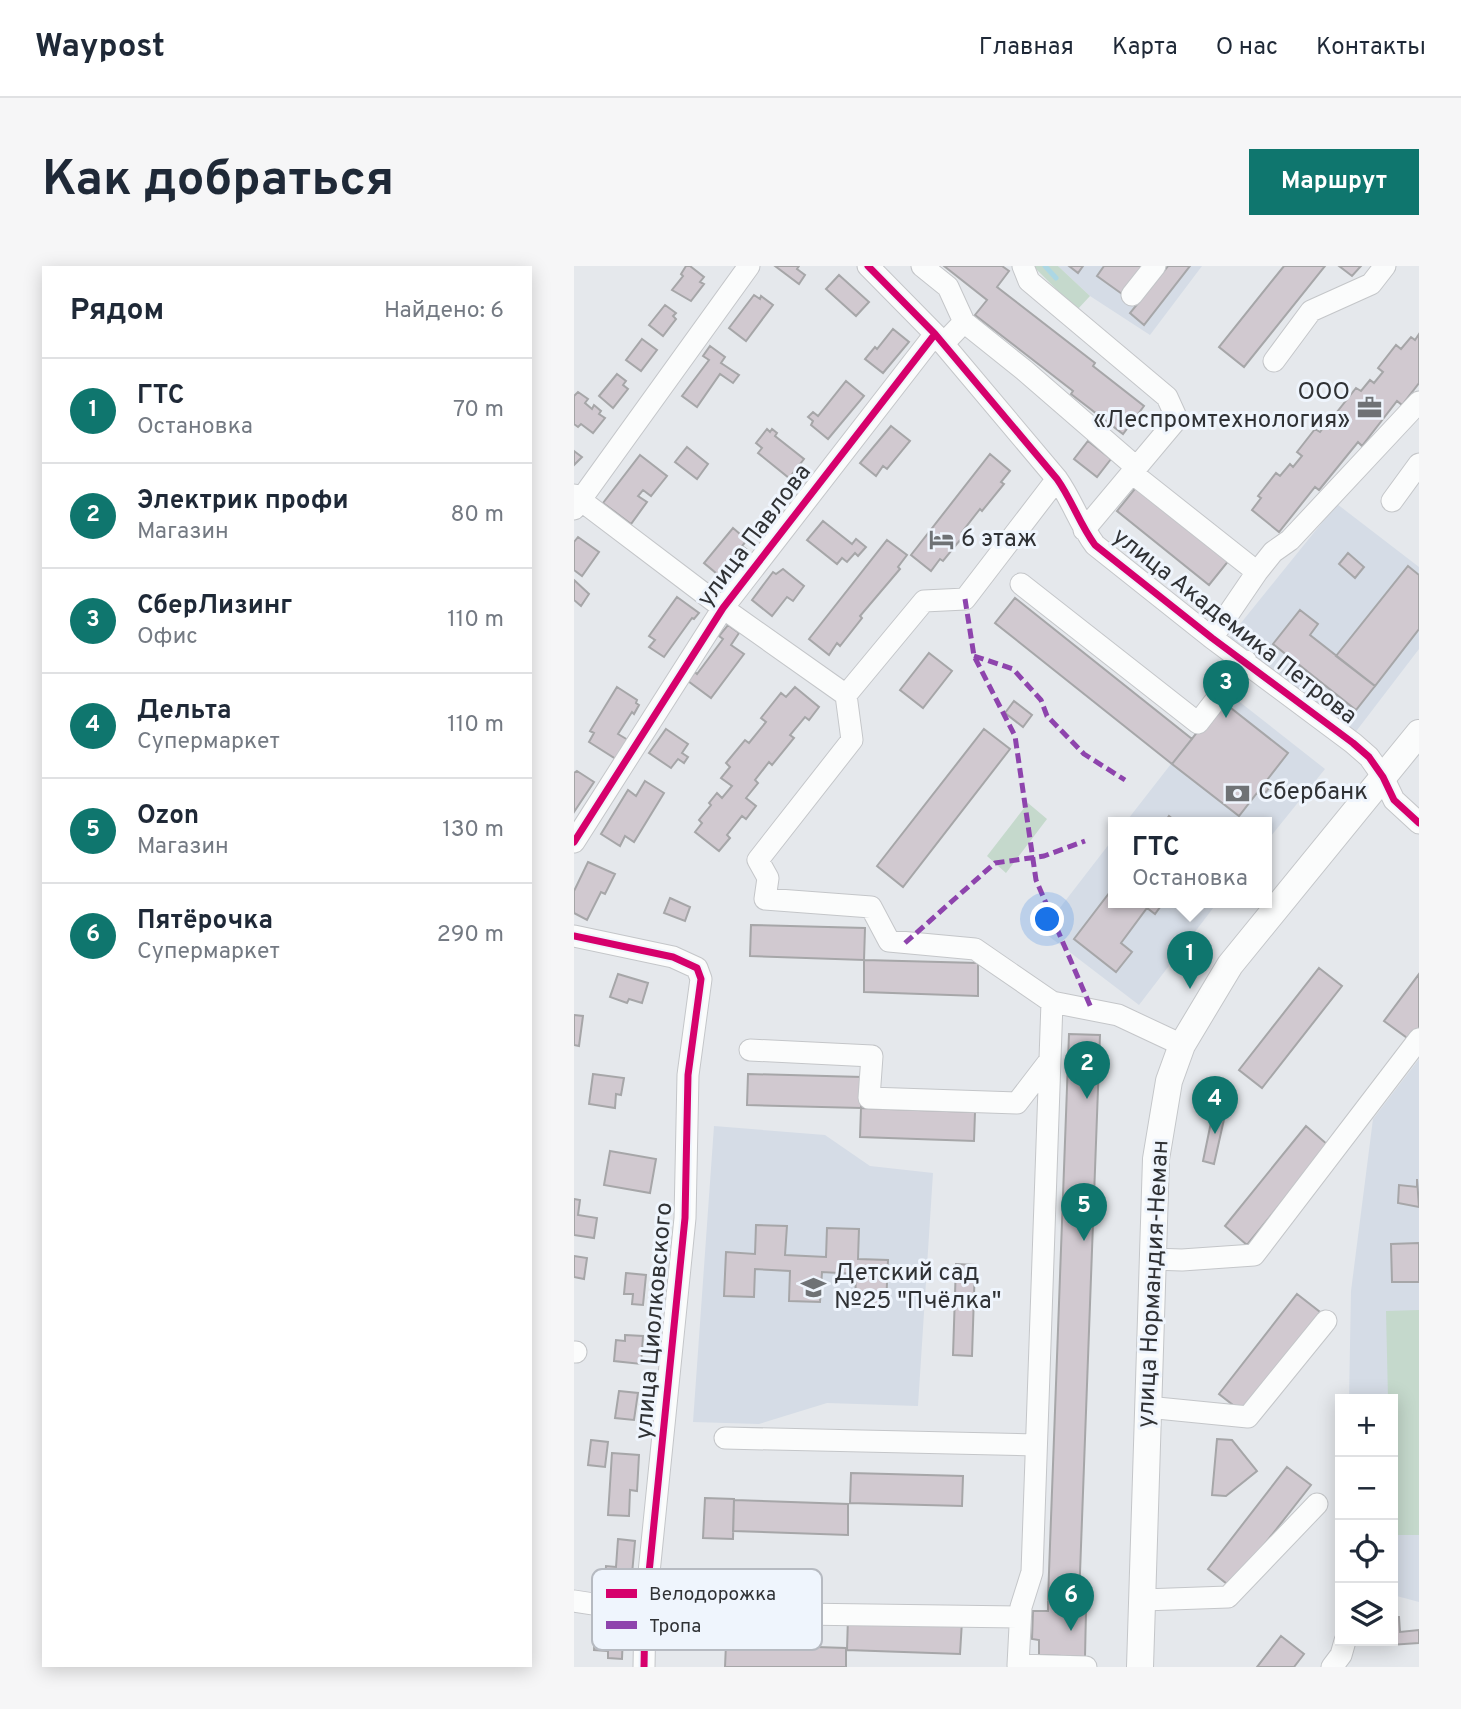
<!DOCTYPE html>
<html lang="ru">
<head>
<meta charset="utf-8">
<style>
	:root { --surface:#fff; --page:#f6f6f7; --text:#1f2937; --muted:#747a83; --line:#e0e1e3; --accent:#0f766e }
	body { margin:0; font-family:Overpass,sans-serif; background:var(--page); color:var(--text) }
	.controls { position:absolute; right:21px; bottom:21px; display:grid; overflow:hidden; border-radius:0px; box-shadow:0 4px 18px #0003 }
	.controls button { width:63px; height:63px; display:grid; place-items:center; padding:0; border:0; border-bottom:2px solid var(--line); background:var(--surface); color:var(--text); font:35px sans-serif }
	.you { position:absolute; left:474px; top:654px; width:24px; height:24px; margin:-18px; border:5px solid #fff; border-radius:50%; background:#1a73e8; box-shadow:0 0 0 10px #1a73e833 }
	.badge { display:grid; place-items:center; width:46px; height:46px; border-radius:50%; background:var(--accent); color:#fff; font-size:23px; font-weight:700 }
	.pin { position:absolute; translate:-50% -58px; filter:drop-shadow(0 2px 4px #0008) }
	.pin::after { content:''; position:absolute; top:37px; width:24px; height:21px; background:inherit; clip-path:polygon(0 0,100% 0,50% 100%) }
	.popup { position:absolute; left:534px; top:551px; width:164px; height:91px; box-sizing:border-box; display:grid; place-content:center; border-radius:0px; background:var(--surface); filter:drop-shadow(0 2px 5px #0005); font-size:23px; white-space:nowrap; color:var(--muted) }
	.popup b { font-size:26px; color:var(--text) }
	.popup::after { content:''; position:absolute; left:50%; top:100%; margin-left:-14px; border:14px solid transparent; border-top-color:var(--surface) }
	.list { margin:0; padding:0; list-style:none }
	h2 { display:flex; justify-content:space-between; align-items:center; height:91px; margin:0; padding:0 28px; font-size:30px }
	h2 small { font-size:23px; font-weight:400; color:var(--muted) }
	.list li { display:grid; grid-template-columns:46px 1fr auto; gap:21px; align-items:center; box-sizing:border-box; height:105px; padding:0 28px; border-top:2px solid var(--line) }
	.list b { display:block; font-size:26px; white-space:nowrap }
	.list p { margin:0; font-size:23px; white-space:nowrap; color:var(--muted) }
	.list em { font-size:23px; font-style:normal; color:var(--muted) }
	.icon { flex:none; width:38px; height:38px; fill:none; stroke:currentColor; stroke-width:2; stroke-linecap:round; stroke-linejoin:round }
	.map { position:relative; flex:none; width:845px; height:1401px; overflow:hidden; border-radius:0px }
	header { display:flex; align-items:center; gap:42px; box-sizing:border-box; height:98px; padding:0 35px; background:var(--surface); border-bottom:2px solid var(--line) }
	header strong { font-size:33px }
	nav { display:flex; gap:38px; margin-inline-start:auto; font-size:24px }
	.intro { display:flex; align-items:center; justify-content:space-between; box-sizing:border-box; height:168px; padding:0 42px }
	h1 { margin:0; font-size:49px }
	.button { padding:18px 32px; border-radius:0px; background:var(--accent); color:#fff; font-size:24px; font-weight:700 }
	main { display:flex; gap:42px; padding:0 42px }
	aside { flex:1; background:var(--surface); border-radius:0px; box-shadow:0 4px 18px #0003 }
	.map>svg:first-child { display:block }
	.built { fill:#d5dce6 }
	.green { fill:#c5d9cc }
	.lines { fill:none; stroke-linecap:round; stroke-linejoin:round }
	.stream { stroke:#acd7e4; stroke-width:5 }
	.building { fill:#d1c9d0; stroke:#a6a6a8; stroke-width:2 }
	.minor-casing { stroke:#c4c6c9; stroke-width:23 }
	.major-casing { stroke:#c4c6c9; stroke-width:28 }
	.minor { stroke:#fbfcfc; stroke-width:21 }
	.major { stroke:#fbfcfc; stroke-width:26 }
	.quiet { stroke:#8e44ad; stroke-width:5; stroke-dasharray:10 5; stroke-linecap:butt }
	.cycleway-casing { stroke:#eff5fd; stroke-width:11 }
	.cycleway { stroke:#d6006c; stroke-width:7 }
	.labels { text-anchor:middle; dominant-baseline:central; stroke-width:6; stroke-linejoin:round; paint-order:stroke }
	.poi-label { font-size:24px; fill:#303235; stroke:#eff5fd; text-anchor:start }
	.street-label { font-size:24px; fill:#303235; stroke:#eff5fd }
	.key { fill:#eff5fd; stroke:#b6bac1; stroke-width:2 }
	.key-label { font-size:19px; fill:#303235 }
</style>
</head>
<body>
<header>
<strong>Waypost</strong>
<nav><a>Главная</a><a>Карта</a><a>О нас</a><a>Контакты</a></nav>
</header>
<div class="intro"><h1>Как добраться</h1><a class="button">Маршрут</a></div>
<main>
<aside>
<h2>Рядом<small>Найдено: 6</small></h2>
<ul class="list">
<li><span class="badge">1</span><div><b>ГТС</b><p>Остановка</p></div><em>70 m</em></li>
<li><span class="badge">2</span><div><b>Электрик профи</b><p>Магазин</p></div><em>80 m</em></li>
<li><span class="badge">3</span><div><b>СберЛизинг</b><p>Офис</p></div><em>110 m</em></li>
<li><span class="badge">4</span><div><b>Дельта</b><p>Супермаркет</p></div><em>110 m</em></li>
<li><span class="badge">5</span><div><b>Ozon</b><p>Магазин</p></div><em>130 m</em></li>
<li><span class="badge">6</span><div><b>Пятёрочка</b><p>Супермаркет</p></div><em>290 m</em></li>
</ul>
</aside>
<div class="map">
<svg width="845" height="1401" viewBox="0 0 845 1401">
	<rect width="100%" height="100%" fill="#e5e8ec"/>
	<path class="built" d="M 484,0 L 628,0 L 576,69 L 516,30 Z
		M 763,238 L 845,301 L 845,383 L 777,472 L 654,373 Z
		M 653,426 L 751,503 L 693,575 L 693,557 L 551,557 Z
		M 539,573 L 539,637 L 643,637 L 565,739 L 468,665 Z
		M 845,793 L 845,1336 L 819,1329 L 819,1133 L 775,1133 L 777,1025 L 799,853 Z
		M 140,860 L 251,869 L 296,900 L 359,907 L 344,1140 L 253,1137 L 185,1158 L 119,1156 Z"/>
	<path class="green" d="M 459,0 L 484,0 L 516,30 L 503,44 Z
		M 454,537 L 473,553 L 432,607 L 413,590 Z
		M 845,1044 L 845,1269 L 819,1269 L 819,1133 L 814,1133 L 812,1045 Z"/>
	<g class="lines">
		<path class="stream" d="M 471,0 L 482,12"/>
	</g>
	<path class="building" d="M 112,0 L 116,0 L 130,11 L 126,16 L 130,18 L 117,35 L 98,24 L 109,10 L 107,8 Z
		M 201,0 L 225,0 L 223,3 L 231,9 L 225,18 Z
		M 370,0 L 428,0 L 435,5 L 423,21 L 521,97 L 519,100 L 570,140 L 549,168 L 497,128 L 499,125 L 401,49 L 413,34 Z
		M 495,0 L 509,0 L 504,7 Z
		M 530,0 L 570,0 L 548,28 L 523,10 Z
		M 594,0 L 616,0 L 570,59 L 556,47 Z
		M 710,0 L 751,0 L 670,101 L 645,81 Z
		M 765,0 L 787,0 L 778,10 Z
		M 265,9 L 295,36 L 282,50 L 252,23 Z
		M 180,29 L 186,33 L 187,30 L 199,39 L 172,75 L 155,62 Z
		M 91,39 L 102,47 L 99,50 L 102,53 L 89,70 L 75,59 Z
		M 319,63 L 335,76 L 309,107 L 291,93 L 301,81 L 303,83 Z
		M 845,68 L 845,117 L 828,139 L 823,135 L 788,180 L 784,176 L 745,224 L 741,221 L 705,266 L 678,244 L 687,232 L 684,230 L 702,207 L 706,210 L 716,198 L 719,201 L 728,190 L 723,186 L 741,163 L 746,166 L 756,153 L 763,158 L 769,150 L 763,146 L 782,122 L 787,125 L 796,114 L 800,117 L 809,106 L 804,102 L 822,79 L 827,83 L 837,71 L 841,74 Z
		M 68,73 L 83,84 L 67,105 L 52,94 Z
		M 136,80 L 151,91 L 147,97 L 165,109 L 159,117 L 146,108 L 123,141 L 108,130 L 135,94 L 129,90 Z
		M 43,108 L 52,115 L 49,119 L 54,123 L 39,142 L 25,130 Z
		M 272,115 L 290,130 L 254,173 L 237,159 L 239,155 L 234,151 L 239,146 L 244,150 Z
		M 4,126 L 14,133 L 11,137 L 18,143 L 20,139 L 27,145 L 25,148 L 31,152 L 19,167 L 7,158 L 4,161 L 0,158 L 0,130 Z
		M 317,160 L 336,175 L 313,203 L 309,200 L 302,210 L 286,197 Z
		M 193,163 L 196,166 L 198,163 L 203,167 L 201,170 L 230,193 L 215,212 L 184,187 L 188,182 L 182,177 Z
		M 514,175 L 537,193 L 523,211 L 500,193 Z
		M 113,181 L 134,198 L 123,213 L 101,196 Z
		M 0,185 L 8,191 L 0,199 Z
		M 416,188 L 436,205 L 427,216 L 430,218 L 408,245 L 406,243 L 388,266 L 391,268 L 369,295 L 366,293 L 357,305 L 337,289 Z
		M 66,189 L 93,210 L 77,230 L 69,224 L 64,230 L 73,236 L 57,258 L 29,237 Z
		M 564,219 L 656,293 L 635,319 L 543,245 Z
		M 249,255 L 278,278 L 282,273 L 292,281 L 284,290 L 281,287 L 273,296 L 268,292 L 263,298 L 233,274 Z
		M 159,262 L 173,274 L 168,280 L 172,283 L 148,312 L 130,297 Z
		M 4,271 L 25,286 L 8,310 L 0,304 L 0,276 Z
		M 313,274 L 333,289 L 324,301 L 326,303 L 286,350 L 288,352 L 266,380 L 263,377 L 255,389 L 235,373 Z
		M 774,287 L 790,301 L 781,312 L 765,298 Z
		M 834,300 L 845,309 L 845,363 L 801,420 L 762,390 Z
		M 209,303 L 230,320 L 219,335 L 213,331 L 198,350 L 178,334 L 199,306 L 202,308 Z
		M 0,314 L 15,328 L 7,340 L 0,334 Z
		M 103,331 L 125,347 L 120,353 L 118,352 L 90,391 L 75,381 L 81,374 L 75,370 Z
		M 441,332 L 618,473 L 598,498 L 421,357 Z
		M 726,344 L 744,358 L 736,369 L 801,420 L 782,444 L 699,378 Z
		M 154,359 L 165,367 L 157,379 L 170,388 L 137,432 L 114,415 L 121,406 L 123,408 L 149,373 L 145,370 Z
		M 355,387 L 378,405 L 349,442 L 326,424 Z
		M 43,421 L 63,434 L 62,437 L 65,439 L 60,448 L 58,446 L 44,468 L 54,474 L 42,493 L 15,476 L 20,467 L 16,465 Z
		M 221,421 L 245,441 L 235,454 L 231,451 L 216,469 L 220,472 L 198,499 L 195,496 L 181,514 L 184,517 L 172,532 L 182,540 L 172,553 L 168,550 L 153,569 L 156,572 L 145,585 L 121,566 L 128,557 L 125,554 L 137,539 L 135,537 L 143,527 L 148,532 L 158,520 L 147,512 L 156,501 L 152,497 L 171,474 L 175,477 L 192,456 L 187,452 L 207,427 L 212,431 Z
		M 440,435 L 458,449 L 449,461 L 431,447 Z
		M 648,435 L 714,487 L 693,514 L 698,518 L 688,531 L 683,527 L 665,550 L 598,498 Z
		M 92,463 L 114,478 L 108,487 L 114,491 L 110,497 L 104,493 L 97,502 L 75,487 Z
		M 410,463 L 436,483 L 329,621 L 303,600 Z
		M 3,505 L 20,516 L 0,546 L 0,507 Z
		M 71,515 L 90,527 L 60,576 L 51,570 L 46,580 L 27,568 L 54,524 L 62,530 Z
		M 595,550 L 604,557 L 590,557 Z
		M 14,596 L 41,608 L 31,628 L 27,626 L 13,654 L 0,647 L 0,625 Z
		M 539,622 L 539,637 L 589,637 L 581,648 L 573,642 L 547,677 L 558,686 L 542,706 L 500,673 Z
		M 96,632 L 116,641 L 111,655 L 90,647 Z
		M 177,659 L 291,662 L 290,694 L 176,690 Z
		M 290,694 L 404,697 L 404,730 L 290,726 Z
		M 745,702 L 768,720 L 688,822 L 665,804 Z
		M 44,708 L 74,717 L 68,737 L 55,733 L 53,737 L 36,731 Z
		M 845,708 L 845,762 L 836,774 L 810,755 Z
		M 0,749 L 9,750 L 5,780 L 0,779 Z
		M 495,768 L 526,769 L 505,1334 L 474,1333 Z
		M 19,808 L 50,812 L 47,829 L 42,828 L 41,842 L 15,838 Z
		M 174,808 L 288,811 L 287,842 L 173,839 Z
		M 641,837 L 653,840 L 640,898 L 629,895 Z
		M 287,842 L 401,846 L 400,875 L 286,871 Z
		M 732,860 L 754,879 L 673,979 L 651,960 Z
		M 36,885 L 82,893 L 76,927 L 30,919 Z
		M 843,913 L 845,941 L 824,937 L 825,919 L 843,921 Z
		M 0,933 L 6,934 L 4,949 L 23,952 L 20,972 L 0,969 Z
		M 182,959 L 213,960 L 211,989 L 252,991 L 253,962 L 285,963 L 284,993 L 314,994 L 312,1040 L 281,1038 L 282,1008 L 248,1006 L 246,1036 L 215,1035 L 216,1005 L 181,1003 L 180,1031 L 150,1030 L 152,986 L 181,988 Z
		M 845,977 L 845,1016 L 818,1016 L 817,978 Z
		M 0,990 L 13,992 L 10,1013 L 0,1011 Z
		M 382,998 L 401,999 L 398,1090 L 379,1089 Z
		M 52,1007 L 72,1009 L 69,1039 L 58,1038 L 59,1028 L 50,1028 Z
		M 723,1028 L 746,1046 L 668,1146 L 645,1128 Z
		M 51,1069 L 69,1070 L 67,1098 L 40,1095 L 42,1074 L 51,1075 Z
		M 45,1125 L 64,1127 L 60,1154 L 41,1152 Z
		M 643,1173 L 658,1174 L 683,1205 L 652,1230 L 638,1229 Z
		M 17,1174 L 34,1176 L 31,1201 L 14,1199 Z
		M 38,1187 L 65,1189 L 63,1225 L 56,1224 L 55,1250 L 34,1249 Z
		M 713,1201 L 737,1219 L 657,1321 L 634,1303 Z
		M 277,1207 L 389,1210 L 388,1240 L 276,1237 Z
		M 131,1232 L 160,1233 L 159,1273 L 129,1272 Z
		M 160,1234 L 274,1238 L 274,1269 L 159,1265 Z
		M 44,1273 L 61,1275 L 57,1319 L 31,1316 L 32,1300 L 42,1301 Z
		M 158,1318 L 171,1318 L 170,1342 L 157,1341 Z
		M 474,1333 L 505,1334 L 505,1344 L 512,1345 L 511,1391 L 465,1389 L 465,1374 L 458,1373 L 459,1345 L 474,1345 Z
		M 274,1351 L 388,1355 L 386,1388 L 273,1384 Z
		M 819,1351 L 825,1351 L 826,1366 L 845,1364 L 845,1377 L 816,1379 L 816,1375 L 819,1375 Z
		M 21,1365 L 49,1369 L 48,1393 L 34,1392 L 34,1385 L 20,1384 Z
		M 707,1370 L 730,1388 L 720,1401 L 683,1401 Z
		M 152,1378 L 272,1382 L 272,1401 L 151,1401 Z"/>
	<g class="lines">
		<defs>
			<path id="minor" d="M 294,0 L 361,68 L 483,213 C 498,234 506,259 521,279 L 638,372 L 779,477 L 795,491 L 809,511 L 820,534 L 845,557
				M 348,0 L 374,21 L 390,56
				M 449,0 L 455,15 L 593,131 L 603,153 L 510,264
				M 558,29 L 581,0
				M 369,78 L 390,56 L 450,104 L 562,201
				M 700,95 L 737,45 L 797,18 L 811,0
				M 558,207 L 683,306
				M 483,213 L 391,333 L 350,335 L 272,429 L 278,474 L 184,594 L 194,612 L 191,633 L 297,641 L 315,675 L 401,683 L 478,736 L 544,749 L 608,779
				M 0,229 L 149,342 L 272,429
				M 818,235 L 845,198
				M 0,243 L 175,0
				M 447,318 L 624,457 L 672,395
				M 638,372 L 683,306 L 699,286 L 716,274 L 845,136
				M 0,576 L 149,342 L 361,68
				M 0,670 L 99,691 L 123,702 L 127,713 L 114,809 L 111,952 L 71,1346 L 70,1401
				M 478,736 L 458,1306 L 447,1341 L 444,1399 L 512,1401
				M 176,784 L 298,790 L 295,832 L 443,837 L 476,794
				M 578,993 L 608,994 L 680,989 L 845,773
				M 0,1086 L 2,1086
				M 573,1141 L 674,1151 L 752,1055
				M 151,1172 L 462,1179
				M 569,1334 L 654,1331 L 743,1238
				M 0,1335 L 71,1346 L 446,1351
				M 758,1401 L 767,1389 L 771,1375"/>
			<path id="major" d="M 566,1401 L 582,893 L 595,815 L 608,779 L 656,699 L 845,467"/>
		</defs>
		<use href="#minor" class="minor-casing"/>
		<use href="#major" class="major-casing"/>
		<use href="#minor" class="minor"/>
		<use href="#major" class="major"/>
		<path class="quiet" d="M 391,333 L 400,390 L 441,470 L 462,614 L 518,744
			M 400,390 L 439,403 L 467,434 L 473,450 L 510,488 L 551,514
			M 331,677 L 421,597 L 470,590 L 511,575"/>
		<defs>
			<path id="cycleway" d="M 294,0 L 361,68 L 483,213 C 498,234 506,259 521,279 L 638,372 L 779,477 L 795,491 L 809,511 L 820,534 L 845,557
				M 0,576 L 149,342 L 361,68
				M 0,670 L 99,691 L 123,702 L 127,713 L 114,809 L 111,952 L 71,1346 L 70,1401"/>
		</defs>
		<use href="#cycleway" class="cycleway-casing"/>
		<use href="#cycleway" class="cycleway"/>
	</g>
	<defs>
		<symbol id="office-bare" viewBox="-9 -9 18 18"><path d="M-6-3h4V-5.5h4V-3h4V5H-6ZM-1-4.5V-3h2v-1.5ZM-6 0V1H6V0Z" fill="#6f7275" stroke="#eff5fd" stroke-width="2.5" paint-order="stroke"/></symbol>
		<symbol id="hotel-bare" viewBox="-9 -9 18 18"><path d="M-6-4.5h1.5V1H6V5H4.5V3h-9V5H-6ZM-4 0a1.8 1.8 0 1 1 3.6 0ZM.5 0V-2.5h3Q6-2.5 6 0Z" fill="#6f7275" stroke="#eff5fd" stroke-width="2.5" paint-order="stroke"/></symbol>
		<symbol id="bank-bare" viewBox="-9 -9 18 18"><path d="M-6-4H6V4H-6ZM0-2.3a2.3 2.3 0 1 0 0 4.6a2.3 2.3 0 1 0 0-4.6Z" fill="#6f7275" stroke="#eff5fd" stroke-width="2.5" paint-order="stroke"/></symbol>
		<symbol id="school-bare" viewBox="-9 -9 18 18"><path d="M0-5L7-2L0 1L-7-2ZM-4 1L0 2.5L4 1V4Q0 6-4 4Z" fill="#6f7275" stroke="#eff5fd" stroke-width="2.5" paint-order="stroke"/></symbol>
	</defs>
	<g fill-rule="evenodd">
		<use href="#office-bare" x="778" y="124" width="35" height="35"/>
		<use href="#hotel-bare" x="350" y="256" width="35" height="35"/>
		<use href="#bank-bare" x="646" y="510" width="35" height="35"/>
		<use href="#school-bare" x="222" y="1004" width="35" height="35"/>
	</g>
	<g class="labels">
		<g class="poi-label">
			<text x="776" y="127" text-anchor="end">ООО<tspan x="776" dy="28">«Леспромтехнология»</tspan></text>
			<text x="387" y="274">6 этаж</text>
			<text x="684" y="527">Сбербанк</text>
			<text x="260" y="1008">Детский сад<tspan x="260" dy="28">№25 "Пчёлка"</tspan></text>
		</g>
		<g class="street-label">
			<text transform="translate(181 270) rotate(-53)">улица Павлова</text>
			<text transform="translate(660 361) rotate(38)">улица Академика Петрова</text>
			<text transform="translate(580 1018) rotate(-87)">улица Нормандия-Неман</text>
			<text transform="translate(81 1055) rotate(-85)">улица Циолковского</text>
		</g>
	</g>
	<rect x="18" y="1303" width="230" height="81" rx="10" class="key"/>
	<rect x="32" y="1323" width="31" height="9" fill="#d6006c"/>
	<rect x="32" y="1355" width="31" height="8" fill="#8e44ad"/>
	<g class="key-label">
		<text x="75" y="1334">Велодорожка</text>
		<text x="75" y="1366">Тропа</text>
	</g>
</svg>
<div class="controls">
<button>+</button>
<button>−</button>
<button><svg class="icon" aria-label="locate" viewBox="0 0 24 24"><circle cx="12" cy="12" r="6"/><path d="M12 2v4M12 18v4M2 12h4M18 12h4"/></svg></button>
<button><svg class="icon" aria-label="layers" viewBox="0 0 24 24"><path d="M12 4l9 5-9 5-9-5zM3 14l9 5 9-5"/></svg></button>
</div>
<div class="you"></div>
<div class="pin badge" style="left:616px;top:723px">1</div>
<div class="popup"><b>ГТС</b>Остановка</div>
<div class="pin badge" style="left:513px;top:833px">2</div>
<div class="pin badge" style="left:652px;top:452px">3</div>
<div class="pin badge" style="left:641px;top:868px">4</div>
<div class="pin badge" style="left:510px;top:975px">5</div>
<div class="pin badge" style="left:497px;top:1365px">6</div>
</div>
</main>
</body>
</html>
